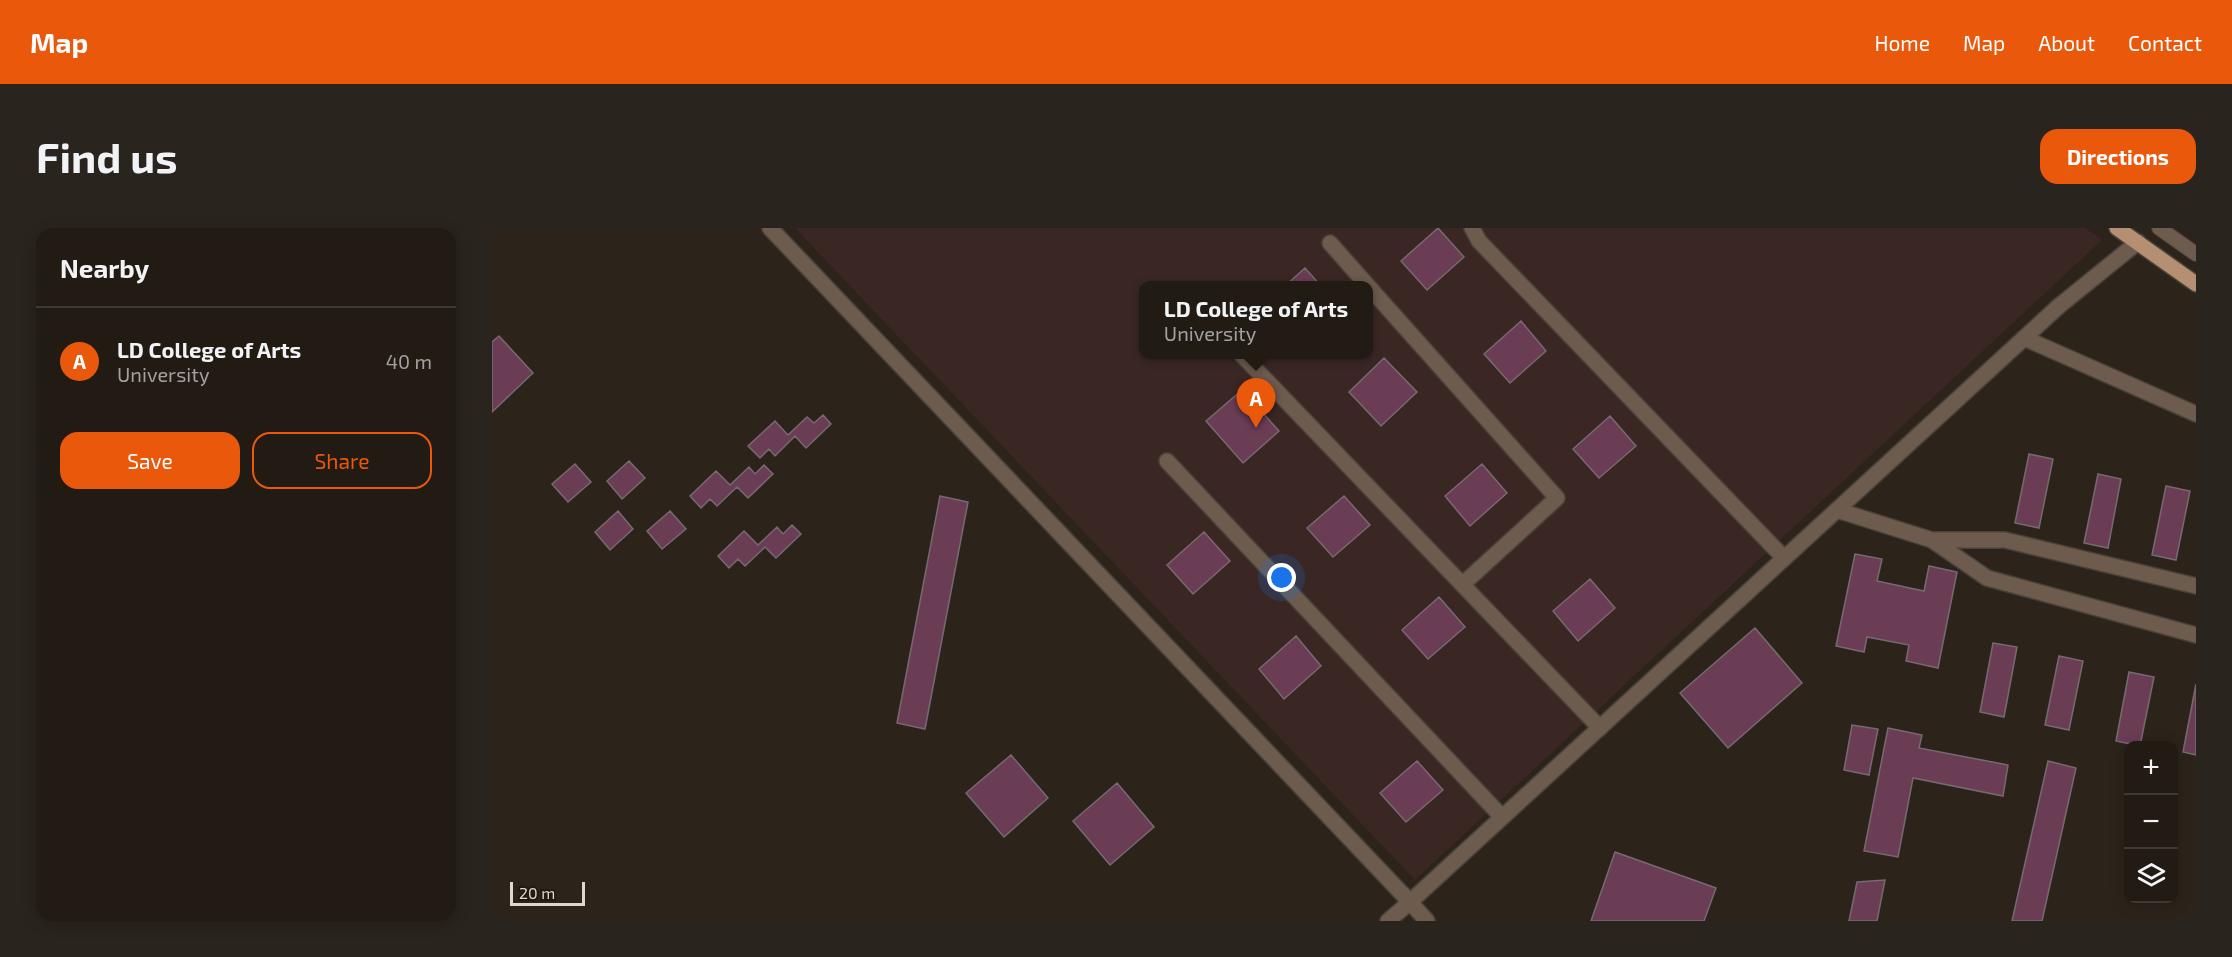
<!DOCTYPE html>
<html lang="en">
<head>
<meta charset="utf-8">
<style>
	:root { --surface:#211b14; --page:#29241d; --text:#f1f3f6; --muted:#a2a1a0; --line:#3e3934; --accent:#ea580c }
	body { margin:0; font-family:"Exo 2",sans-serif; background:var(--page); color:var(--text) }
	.controls { position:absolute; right:18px; bottom:18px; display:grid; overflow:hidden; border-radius:12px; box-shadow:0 3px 15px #0003 }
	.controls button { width:54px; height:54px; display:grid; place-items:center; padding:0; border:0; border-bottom:2px solid var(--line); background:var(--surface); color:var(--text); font:30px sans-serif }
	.scale { position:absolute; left:18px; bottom:15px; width:75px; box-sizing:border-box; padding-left:6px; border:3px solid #dcd7d1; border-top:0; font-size:16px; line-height:21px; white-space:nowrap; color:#dcd7d1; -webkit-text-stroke:4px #221a12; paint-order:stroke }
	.you { position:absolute; left:790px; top:350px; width:21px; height:21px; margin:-15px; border:4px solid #fff; border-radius:50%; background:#1a73e8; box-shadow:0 0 0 9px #1a73e833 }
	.badge { display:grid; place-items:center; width:39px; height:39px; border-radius:50%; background:var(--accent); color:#fff; font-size:20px; font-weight:700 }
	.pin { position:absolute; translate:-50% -50px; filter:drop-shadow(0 2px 3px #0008) }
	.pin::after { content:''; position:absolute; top:32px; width:21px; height:18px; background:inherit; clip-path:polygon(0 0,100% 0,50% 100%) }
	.popup { position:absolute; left:647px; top:53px; width:234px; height:78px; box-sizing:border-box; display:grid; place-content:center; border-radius:12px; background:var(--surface); filter:drop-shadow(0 2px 4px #0005); font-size:20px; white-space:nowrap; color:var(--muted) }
	.popup b { font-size:22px; color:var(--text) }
	.popup::after { content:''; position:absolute; left:50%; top:100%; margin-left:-12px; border:12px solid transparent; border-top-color:var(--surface) }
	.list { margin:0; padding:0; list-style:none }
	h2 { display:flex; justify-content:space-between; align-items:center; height:78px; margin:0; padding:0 24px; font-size:26px }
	h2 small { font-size:20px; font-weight:400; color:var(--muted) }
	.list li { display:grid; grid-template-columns:39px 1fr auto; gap:18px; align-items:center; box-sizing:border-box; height:108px; padding:0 24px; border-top:2px solid var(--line) }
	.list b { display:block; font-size:22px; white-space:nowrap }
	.list p { margin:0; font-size:20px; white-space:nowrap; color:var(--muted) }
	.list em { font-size:20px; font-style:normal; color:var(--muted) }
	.actions { display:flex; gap:12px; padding:18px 24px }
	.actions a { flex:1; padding:14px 0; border:2px solid var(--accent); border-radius:18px; text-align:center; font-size:21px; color:var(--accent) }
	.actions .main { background:var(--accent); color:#fff }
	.icon { flex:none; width:33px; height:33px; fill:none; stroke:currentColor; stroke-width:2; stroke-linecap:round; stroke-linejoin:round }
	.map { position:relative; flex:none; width:1704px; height:693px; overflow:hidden; border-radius:18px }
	header { display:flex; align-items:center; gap:36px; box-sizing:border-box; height:84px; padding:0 30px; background:var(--accent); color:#fff }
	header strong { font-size:28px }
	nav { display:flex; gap:33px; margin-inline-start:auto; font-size:21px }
	.intro { display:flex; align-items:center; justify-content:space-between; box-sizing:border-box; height:144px; padding:0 36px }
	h1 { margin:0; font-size:42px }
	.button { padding:15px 27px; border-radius:18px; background:var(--accent); color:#fff; font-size:21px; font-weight:700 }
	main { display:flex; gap:36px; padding:0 36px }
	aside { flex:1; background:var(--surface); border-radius:18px; box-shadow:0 3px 15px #0003 }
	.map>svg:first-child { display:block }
	.education { fill:#3a2723; fill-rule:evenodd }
	.building { fill:#6b3d55; stroke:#776970; stroke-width:1.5 }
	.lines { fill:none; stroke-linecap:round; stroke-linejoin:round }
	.service-casing { stroke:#484138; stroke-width:16 }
	.minor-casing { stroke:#484138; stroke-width:18 }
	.tertiary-casing { stroke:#484138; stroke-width:18 }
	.primary-casing { stroke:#484138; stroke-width:18 }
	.service { stroke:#6d5b4d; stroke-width:14 }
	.minor { stroke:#6d5b4d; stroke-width:15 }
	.tertiary { stroke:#6d5b4d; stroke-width:15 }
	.primary { stroke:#b48f72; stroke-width:15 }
</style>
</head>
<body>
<header>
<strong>Map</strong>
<nav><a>Home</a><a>Map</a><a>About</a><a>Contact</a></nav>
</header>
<div class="intro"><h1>Find us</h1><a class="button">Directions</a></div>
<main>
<aside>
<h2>Nearby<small></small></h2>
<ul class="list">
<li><span class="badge">A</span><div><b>LD College of Arts</b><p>University</p></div><em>40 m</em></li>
</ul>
<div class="actions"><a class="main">Save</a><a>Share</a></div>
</aside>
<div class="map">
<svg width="1704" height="693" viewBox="0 0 1704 693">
	<rect width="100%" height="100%" fill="#2c241b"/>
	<path class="education" d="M 303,0 L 1593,0 L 1610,12 L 923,652 ZM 652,58 L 876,58 L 876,127 L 652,127 Z"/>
	<path class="building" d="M 946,0 L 972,29 L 935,62 L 909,33 Z
		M 813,40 L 829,58 L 793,58 Z
		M 1029,93 L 1054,123 L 1018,155 L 992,126 Z
		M 7,108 L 41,145 L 0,184 L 0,114 Z
		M 892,130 L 925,164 L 889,198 L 857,164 Z
		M 750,162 L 787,203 L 751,235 L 714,193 Z
		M 331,187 L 339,196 L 314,220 L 303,208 L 283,228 L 277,221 L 268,230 L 256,218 L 283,193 L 296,207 L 315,189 L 322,195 Z
		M 1118,188 L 1144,218 L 1107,250 L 1081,221 Z
		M 1537,226 L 1561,231 L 1547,300 L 1523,295 Z
		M 137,233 L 153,250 L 130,271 L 115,253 Z
		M 83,236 L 99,254 L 76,274 L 60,256 Z
		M 990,236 L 1015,265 L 978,298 L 953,268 Z
		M 272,237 L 281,246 L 256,270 L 245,259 L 225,278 L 218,271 L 209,280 L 198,268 L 224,243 L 238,257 L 257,239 L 263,246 Z
		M 1606,246 L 1629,251 L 1616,320 L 1592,315 Z
		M 1674,258 L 1698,263 L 1684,332 L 1660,327 Z
		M 448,268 L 476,274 L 433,501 L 405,495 Z
		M 852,268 L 878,297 L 841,329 L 815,300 Z
		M 126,283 L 141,301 L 118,322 L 103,304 Z
		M 178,283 L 194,301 L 170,321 L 155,303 Z
		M 300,297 L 309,306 L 284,330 L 273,319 L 253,338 L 246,331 L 237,340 L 226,328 L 252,303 L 266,317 L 285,299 L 291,306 Z
		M 712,304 L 738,333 L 701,366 L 675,337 Z
		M 1363,326 L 1390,331 L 1385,353 L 1432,363 L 1437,338 L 1465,344 L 1446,440 L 1414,433 L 1417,417 L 1375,409 L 1372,424 L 1344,418 Z
		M 1098,351 L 1123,380 L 1086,413 L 1061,383 Z
		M 947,369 L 973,399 L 936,431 L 910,402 Z
		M 1263,400 L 1310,455 L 1236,520 L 1188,465 Z
		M 804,408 L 829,438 L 792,471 L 767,441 Z
		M 1501,415 L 1525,419 L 1512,489 L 1488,484 Z
		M 1567,428 L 1591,433 L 1577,502 L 1553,497 Z
		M 1637,444 L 1662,449 L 1648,518 L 1624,513 Z
		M 1704,456 L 1704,527 L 1691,524 Z
		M 1360,497 L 1386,501 L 1377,547 L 1352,542 Z
		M 1396,500 L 1430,507 L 1427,520 L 1516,537 L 1511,568 L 1421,550 L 1406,629 L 1372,623 Z
		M 519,527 L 556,570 L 512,609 L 474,565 Z
		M 925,533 L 951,562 L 914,594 L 888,565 Z
		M 1556,533 L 1584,540 L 1550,693 L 1520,693 Z
		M 625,555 L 662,599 L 618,637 L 581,593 Z
		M 1123,624 L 1224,660 L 1212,693 L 1099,693 Z
		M 1393,652 L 1385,693 L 1357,693 L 1365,654 Z"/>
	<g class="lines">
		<defs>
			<path id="service" d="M 1667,0 L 1704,26"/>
			<path id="minor" d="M 980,0 L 987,13 L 1292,330
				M 838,15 L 876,58
				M 876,58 L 1065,270 L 971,356
				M 1532,110 L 1704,186
				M 750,127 L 1108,500
				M 675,233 L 1010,589
				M 1345,282 L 1440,312 L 1495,350 L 1704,407
				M 1440,312 L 1513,312 L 1704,358"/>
			<path id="tertiary" d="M 278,0 L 918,674 L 896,693
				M 935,693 L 918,674 L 1567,78 L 1646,14"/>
			<path id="primary" d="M 1625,0 L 1704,56"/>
		</defs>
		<use href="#service" class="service-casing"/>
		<use href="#minor" class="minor-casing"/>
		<use href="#tertiary" class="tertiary-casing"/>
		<use href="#primary" class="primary-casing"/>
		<use href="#service" class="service"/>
		<use href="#minor" class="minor"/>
		<use href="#tertiary" class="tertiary"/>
		<use href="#primary" class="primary"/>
	</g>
</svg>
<div class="controls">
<button>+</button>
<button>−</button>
<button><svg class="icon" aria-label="layers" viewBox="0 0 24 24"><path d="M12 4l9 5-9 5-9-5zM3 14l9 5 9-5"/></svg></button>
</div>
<div class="scale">20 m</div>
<div class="you"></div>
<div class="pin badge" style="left:764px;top:200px">A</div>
<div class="popup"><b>LD College of Arts</b>University</div>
</div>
</main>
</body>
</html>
